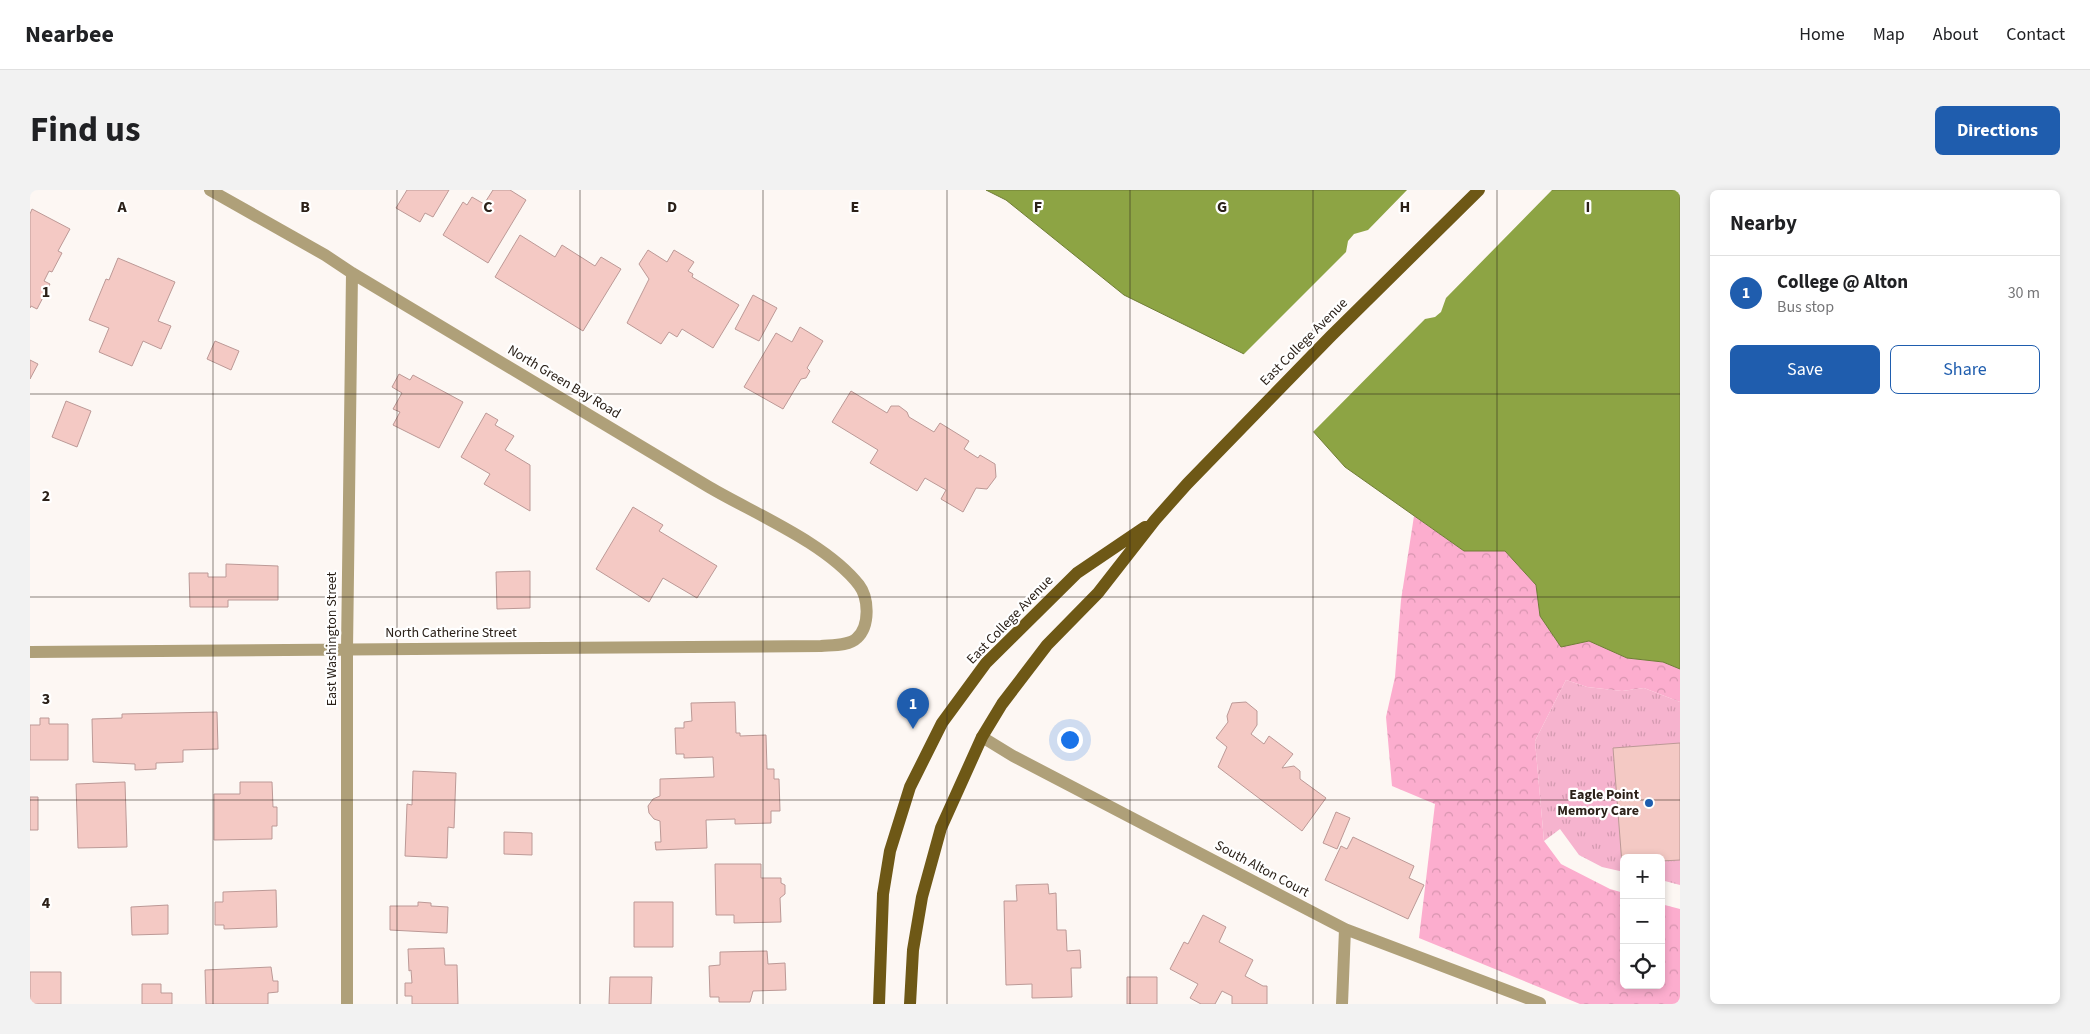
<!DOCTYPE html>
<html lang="en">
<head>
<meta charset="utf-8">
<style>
	:root { --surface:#fff; --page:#f2f2f2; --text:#202124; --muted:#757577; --line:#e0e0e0; --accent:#1f5dae }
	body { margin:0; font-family:"Source Sans 3",sans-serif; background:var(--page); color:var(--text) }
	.controls { position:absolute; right:15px; bottom:15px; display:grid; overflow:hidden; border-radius:8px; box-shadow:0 2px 8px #0003 }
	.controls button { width:45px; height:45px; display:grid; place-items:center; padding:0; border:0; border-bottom:1px solid var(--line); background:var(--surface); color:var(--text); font:25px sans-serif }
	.you { position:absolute; left:1039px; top:549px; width:18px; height:18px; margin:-12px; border:4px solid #fff; border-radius:50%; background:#1a73e8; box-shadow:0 0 0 8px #1a73e833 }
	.badge { display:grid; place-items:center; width:32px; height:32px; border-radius:50%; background:var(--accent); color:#fff; font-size:16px; font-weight:700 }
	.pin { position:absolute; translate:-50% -41px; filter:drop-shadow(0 1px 2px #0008) }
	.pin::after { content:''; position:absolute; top:26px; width:18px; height:15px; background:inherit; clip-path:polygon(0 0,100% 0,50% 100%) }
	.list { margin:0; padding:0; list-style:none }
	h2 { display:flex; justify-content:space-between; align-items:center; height:65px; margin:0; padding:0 20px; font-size:21px }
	h2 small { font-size:16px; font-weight:400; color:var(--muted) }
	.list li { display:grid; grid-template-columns:32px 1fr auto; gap:15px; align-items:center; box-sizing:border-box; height:75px; padding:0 20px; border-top:1px solid var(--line) }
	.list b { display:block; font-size:19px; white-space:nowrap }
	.list p { margin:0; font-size:16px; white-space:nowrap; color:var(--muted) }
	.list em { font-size:16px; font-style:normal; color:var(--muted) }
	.actions { display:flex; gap:10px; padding:15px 20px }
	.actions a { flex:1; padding:11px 0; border:1px solid var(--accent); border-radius:8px; text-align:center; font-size:18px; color:var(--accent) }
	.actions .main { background:var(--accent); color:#fff }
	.icon { flex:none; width:28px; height:28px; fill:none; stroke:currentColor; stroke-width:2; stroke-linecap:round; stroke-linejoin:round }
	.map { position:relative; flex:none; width:1650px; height:814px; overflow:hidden; border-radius:8px }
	header { display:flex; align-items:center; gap:30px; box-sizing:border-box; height:70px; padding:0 25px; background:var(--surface); border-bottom:1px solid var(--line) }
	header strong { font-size:24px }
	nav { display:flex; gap:28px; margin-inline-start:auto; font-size:18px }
	.intro { display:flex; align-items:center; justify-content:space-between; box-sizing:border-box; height:120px; padding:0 30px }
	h1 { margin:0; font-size:35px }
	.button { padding:12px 22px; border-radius:8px; background:var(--accent); color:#fff; font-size:18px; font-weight:700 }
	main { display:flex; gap:30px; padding:0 30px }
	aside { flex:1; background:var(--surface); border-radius:8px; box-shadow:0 2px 8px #0003 }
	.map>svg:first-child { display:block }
	.grass { fill:url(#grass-tufts) }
	.forest { fill:url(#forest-crowns) }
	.water { fill:#8da444; stroke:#707d37 }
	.pier { fill:#fdf7f3 }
	.building { fill:#f4c9c4; stroke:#bc9996 }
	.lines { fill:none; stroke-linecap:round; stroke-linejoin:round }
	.minor { stroke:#afa079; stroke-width:12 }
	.major { stroke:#6e5816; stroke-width:12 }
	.grid { fill:none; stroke:#2b2119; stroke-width:1; stroke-opacity:0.55 }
	.poi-dot { fill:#1f5dae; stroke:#fff; stroke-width:2 }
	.labels { text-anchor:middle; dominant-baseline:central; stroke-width:4.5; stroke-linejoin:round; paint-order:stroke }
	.street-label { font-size:14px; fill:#2b2119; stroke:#fff }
	.poi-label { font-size:14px; font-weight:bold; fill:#2b2119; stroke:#fff; text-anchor:end }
	.grid-label { font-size:16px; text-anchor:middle; font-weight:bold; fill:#2b2119; stroke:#fff; stroke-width:4.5; stroke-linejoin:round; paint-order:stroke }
</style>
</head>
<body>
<header>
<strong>Nearbee</strong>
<nav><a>Home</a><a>Map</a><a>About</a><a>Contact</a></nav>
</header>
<div class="intro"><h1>Find us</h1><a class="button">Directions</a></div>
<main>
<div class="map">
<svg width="1650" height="814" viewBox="0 0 1650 814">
	<defs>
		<pattern id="grass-tufts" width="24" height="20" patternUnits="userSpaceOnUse" patternTransform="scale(1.25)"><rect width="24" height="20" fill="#f6b3ce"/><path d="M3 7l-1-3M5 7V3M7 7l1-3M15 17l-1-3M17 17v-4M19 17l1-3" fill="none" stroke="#d39ab0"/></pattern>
		<pattern id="forest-crowns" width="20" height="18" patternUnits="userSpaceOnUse" patternTransform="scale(1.25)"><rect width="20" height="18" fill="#fcadce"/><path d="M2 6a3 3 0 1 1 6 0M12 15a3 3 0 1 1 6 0" fill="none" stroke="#d895b0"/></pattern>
	</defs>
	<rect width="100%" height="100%" fill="#fdf7f3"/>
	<path class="grass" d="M 1536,490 L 1557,497 L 1592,501 L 1614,498 L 1650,512 L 1650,695 L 1631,690 L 1631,668 L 1594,668 L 1594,682 L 1572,677 L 1549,665 L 1530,639 L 1514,651 L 1505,551 Z"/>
	<path class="forest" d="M 1384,326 L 1434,361 L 1475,361 L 1506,395 L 1510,426 L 1531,457 L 1559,451 L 1597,468 L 1633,472 L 1650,479 L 1650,512 L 1614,498 L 1592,501 L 1557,497 L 1536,490 L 1505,551 L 1514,651 L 1531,674 L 1580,699 L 1594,703 L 1594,795 L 1631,795 L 1631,714 L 1650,719 L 1650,814 L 1550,814 L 1389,748 L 1405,614 L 1362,596 L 1356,527 L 1365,487 L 1371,410 Z"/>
	<path class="water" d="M 956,0 L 1650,0 L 1650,479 L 1633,472 L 1597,468 L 1559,451 L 1531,457 L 1510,426 L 1506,395 L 1475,361 L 1434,361 L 1315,277 L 1214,164 L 1094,105 L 976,10 Z"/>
	<path class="pier" d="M 1377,0 L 1522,0 L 1416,108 L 1411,122 L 1405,127 L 1395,129 L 1282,243 L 1212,166 L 1316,62 L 1318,51 L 1324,44 L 1338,40 Z"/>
	<path class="building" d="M 377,0 L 419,0 L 403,27 L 395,23 L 390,32 L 366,18 Z
		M 463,0 L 480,0 L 496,10 L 458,73 L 413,45 L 433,12 L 437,15 L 442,7 L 454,14 Z
		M 2,19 L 40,39 L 28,61 L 32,63 L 22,82 L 19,81 L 14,91 L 20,94 L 7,119 L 1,116 L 0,118 L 0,24 Z
		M 490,45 L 525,67 L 532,55 L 565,76 L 571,67 L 591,79 L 553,141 L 465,87 Z
		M 618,60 L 637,72 L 644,60 L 664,72 L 658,81 L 663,84 L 662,87 L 709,115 L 683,158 L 652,139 L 647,147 L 639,142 L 631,154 L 597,133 L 619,89 L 609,74 Z
		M 88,68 L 145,92 L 128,131 L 141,136 L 131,159 L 113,151 L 102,176 L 69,162 L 79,138 L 59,130 L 76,89 L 79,90 Z
		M 723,105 L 747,118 L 729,151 L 705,139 Z
		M 770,137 L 793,151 L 777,178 L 780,181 L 776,188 L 771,189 L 753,219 L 714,197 L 746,143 L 762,152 Z
		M 185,151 L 209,161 L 201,180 L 177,169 Z
		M 0,170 L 8,174 L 0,189 Z
		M 369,184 L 380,190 L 383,185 L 433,212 L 409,258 L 363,235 L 370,222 L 363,219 L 372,203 L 362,197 Z
		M 821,201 L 857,223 L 861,216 L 869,216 L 877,222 L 879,227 L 904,242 L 910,233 L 939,251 L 934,259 L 948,268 L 950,265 L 965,274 L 966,287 L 957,299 L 946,298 L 933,322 L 911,309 L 916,300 L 895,288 L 887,301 L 840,273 L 848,260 L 802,232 Z
		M 36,211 L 61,221 L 47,257 L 22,247 Z
		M 456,223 L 468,230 L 465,235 L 484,246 L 475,260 L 500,275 L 500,321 L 454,294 L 460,284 L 431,267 Z
		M 603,317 L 633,335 L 629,341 L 687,376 L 667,408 L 633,388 L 619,412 L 566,379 Z
		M 196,374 L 248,376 L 248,410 L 198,410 L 198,417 L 160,417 L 159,383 L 178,383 L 178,387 L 196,387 Z
		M 500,381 L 500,418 L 467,419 L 466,382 Z
		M 705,512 L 706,543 L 710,543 L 710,546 L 736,545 L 737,579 L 744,579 L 744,589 L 749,589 L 750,621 L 741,621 L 741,633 L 705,634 L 705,629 L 676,630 L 677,658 L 626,660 L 625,652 L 631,652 L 630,631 L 624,629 L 619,623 L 618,616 L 623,609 L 630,606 L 630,589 L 684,587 L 683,567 L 654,568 L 654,564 L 646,564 L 645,538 L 654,538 L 654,532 L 662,531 L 661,513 Z
		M 1216,512 L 1227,521 L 1227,535 L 1221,544 L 1234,554 L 1239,546 L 1263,564 L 1252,578 L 1264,576 L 1270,581 L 1270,589 L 1296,608 L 1272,641 L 1188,577 L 1197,557 L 1186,548 L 1198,532 L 1197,526 L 1202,513 Z
		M 187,522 L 188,559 L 153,560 L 153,572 L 126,573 L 126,579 L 105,580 L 105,574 L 63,572 L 62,529 L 92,528 L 92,524 Z
		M 10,528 L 19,528 L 19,534 L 38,534 L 38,570 L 0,570 L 0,535 L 10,535 Z
		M 1650,553 L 1650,670 L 1631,671 L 1631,668 L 1594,668 L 1594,674 L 1592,674 L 1583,558 Z
		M 383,581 L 426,583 L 424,638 L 418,637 L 417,668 L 375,666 L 377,614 L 382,615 Z
		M 95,592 L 97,657 L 48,658 L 46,594 Z
		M 210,592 L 242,592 L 243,617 L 247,617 L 247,636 L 242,636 L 242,649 L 184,650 L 184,604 L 210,604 Z
		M 0,607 L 8,607 L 8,640 L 0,640 Z
		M 1306,622 L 1320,628 L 1307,659 L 1293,653 Z
		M 474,642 L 502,643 L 502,665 L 474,664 Z
		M 1323,647 L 1384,676 L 1379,688 L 1394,695 L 1378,729 L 1295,690 L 1311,656 L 1317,659 Z
		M 685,674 L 731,674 L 731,688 L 751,688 L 751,693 L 755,695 L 755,704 L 750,708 L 751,732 L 704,733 L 704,725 L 686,725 Z
		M 1018,694 L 1019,704 L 1026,703 L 1027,740 L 1036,740 L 1037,761 L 1050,760 L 1051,778 L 1041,778 L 1042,807 L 1002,808 L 1002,794 L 976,795 L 974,711 L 987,711 L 986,695 Z
		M 246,700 L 247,737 L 194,739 L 194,735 L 185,735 L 185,712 L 193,712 L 193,702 Z
		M 388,712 L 401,713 L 401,716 L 418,717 L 417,743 L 360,740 L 360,716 L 388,716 Z
		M 604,712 L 643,712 L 643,757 L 604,757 Z
		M 138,715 L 138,744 L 102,745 L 101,717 Z
		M 1173,725 L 1196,737 L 1189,752 L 1223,770 L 1215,786 L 1233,796 L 1237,796 L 1237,814 L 1202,814 L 1202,806 L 1192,801 L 1185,814 L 1171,814 L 1160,808 L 1168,794 L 1140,779 L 1154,752 L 1158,754 Z
		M 414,758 L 415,775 L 427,775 L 428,814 L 382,814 L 382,806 L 375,806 L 375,793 L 382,793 L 381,780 L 379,781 L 378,759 Z
		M 737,761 L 738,774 L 755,773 L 756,800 L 723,801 L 720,812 L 689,812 L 689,807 L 680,807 L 679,776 L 690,775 L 690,762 Z
		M 241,777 L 243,791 L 248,791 L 248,802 L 238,803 L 238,814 L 176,814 L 175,780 Z
		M 0,782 L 31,782 L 31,814 L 0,814 Z
		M 580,787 L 622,787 L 621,814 L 579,814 Z
		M 1097,787 L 1127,787 L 1127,814 L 1097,814 Z
		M 112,794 L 131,794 L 131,803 L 142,803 L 142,814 L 112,814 Z"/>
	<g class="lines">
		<path class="minor" d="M 0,462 L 791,456 C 802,455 819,456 827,448 C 840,436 839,408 829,395 C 796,353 725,324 679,297 C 560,226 441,155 322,83 L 295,65 L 180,0
			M 952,547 L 983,566 L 1315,739 L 1510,813
			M 317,814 L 317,459 L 322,83
			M 1312,814 L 1315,739"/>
		<path class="major" d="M 849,814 L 853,704 L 860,661 L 880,597 L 912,533 L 956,473 L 1047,383 L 1115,337
			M 880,814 L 883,760 L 892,707 L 911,638 L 952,547 L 972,514 L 1017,455 L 1068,403 L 1125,330 L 1157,294 L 1301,146 L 1449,0"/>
	</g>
	<path class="grid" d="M 183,0 L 183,814M 367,0 L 367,814M 550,0 L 550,814M 733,0 L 733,814M 917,0 L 917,814M 1100,0 L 1100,814M 1283,0 L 1283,814M 1467,0 L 1467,814M 0,204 L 1650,204M 0,407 L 1650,407M 0,610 L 1650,610"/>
	<circle class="poi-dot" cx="1619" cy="613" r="5"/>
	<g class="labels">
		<g class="street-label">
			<text transform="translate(1274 152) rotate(-45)">East College Avenue</text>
			<text transform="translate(534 192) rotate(31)">North Green Bay Road</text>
			<text transform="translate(980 430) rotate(-46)">East College Avenue</text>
			<text x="421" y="443">North Catherine Street</text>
			<text transform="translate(302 449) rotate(-90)">East Washington Street</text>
			<text transform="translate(1232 679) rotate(28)">South Alton Court</text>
		</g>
		<g class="poi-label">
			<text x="1609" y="605">Eagle Point<tspan x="1609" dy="16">Memory Care</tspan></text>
		</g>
	</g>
	<g class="grid-label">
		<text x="92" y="22">A</text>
		<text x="275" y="22">B</text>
		<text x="458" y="22">C</text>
		<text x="642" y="22">D</text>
		<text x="825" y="22">E</text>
		<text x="1008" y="22">F</text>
		<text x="1192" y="22">G</text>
		<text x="1375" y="22">H</text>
		<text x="1558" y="22">I</text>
		<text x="16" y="107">1</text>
		<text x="16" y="311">2</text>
		<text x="16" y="514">3</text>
		<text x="16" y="718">4</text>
	</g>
</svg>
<div class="controls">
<button>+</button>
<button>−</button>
<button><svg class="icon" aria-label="locate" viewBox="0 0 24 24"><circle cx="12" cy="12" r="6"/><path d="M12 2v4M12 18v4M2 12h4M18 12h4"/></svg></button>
</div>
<div class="you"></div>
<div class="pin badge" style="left:883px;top:539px">1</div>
</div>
<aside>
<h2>Nearby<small></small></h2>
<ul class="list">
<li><span class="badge">1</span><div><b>College @ Alton</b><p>Bus stop</p></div><em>30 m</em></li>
</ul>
<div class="actions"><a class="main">Save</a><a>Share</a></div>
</aside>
</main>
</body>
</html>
